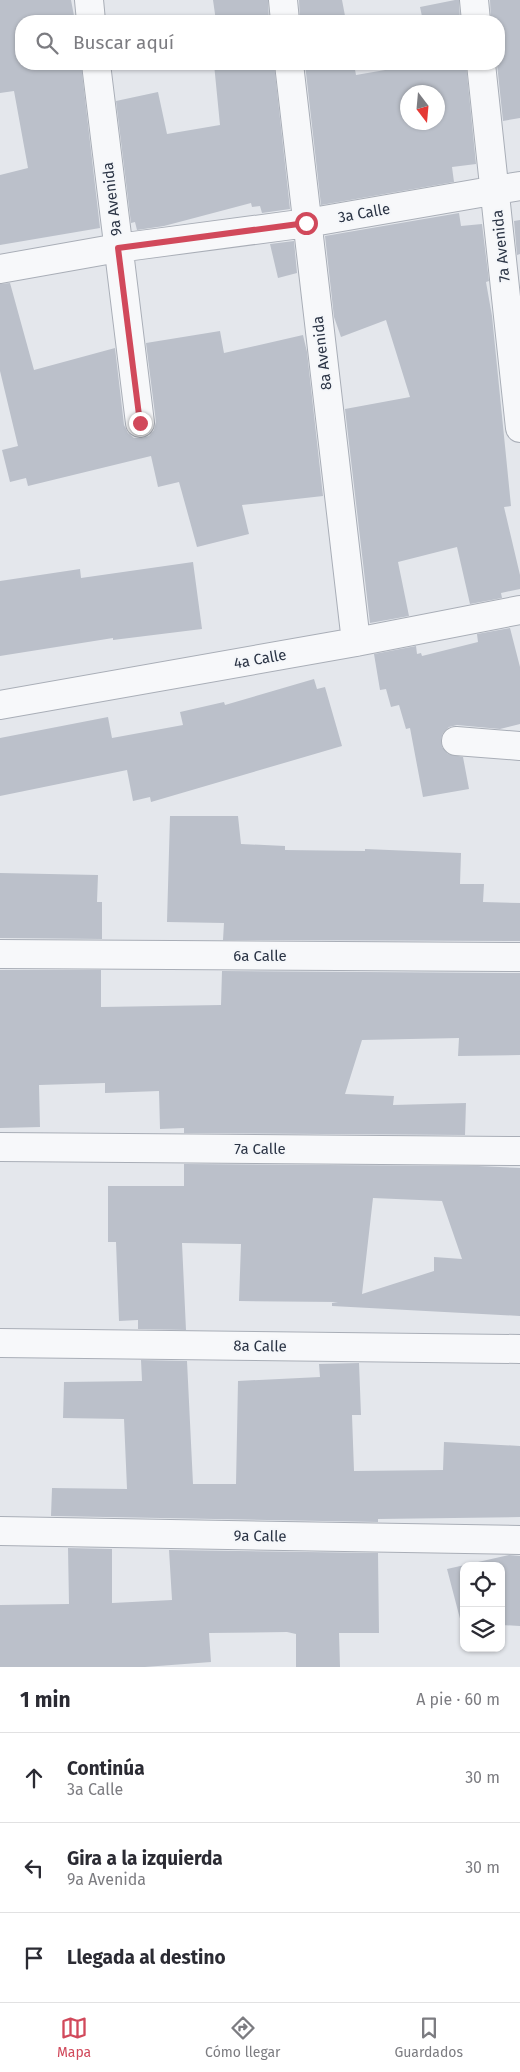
<!DOCTYPE html>
<html lang="es">
<head>
<meta charset="utf-8">
<style>
	:root { --surface:#fff; --page:#f7f7f7; --text:#2b2b33; --muted:#7c7c81; --line:#e1e1e2; --accent:#d1495b }
	body { margin:0; font-family:"Fira Sans",sans-serif; background:var(--page); color:var(--text) }
	.controls { position:absolute; right:15px; bottom:15px; display:grid; overflow:hidden; border-radius:10px; box-shadow:0 1px 4px #0004 }
	.controls button { width:45px; height:45px; display:grid; place-items:center; padding:0; border:0; border-bottom:1px solid var(--line); background:var(--surface); color:var(--text); font:25px sans-serif }
	.compass { position:absolute; left:400px; top:85px; width:45px; height:45px; border-radius:50%; background:var(--surface); box-shadow:0 1px 4px #0004; rotate:164deg }
	.stop { position:absolute; width:15px; height:15px; margin:-11px; border:4px solid #d1495b; border-radius:50%; background:#fff }
	.stop.end { background:#d1495b; border-color:#fff; box-shadow:0 1px 5px #0008 }
	.list { margin:0; padding:0; list-style:none }
	h2 { display:flex; justify-content:space-between; align-items:center; height:65px; margin:0; padding:0 20px; font-size:21px }
	h2 small { font-size:16px; font-weight:400; color:var(--muted) }
	.list li { display:grid; grid-template-columns:32px 1fr auto; gap:15px; align-items:center; box-sizing:border-box; height:90px; padding:0 20px; border-top:1px solid var(--line) }
	.list b { display:block; font-size:19px; white-space:nowrap }
	.list p { margin:0; font-size:16px; white-space:nowrap; color:var(--muted) }
	.list em { font-size:16px; font-style:normal; color:var(--muted) }
	.icon { flex:none; width:28px; height:28px; fill:none; stroke:currentColor; stroke-width:2; stroke-linecap:round; stroke-linejoin:round }
	.map { position:relative; flex:none; width:520px; height:1667px; overflow:hidden }
	.search { position:absolute; background:var(--surface); box-shadow:0 1px 4px #0004; left:15px; right:15px; top:15px; height:55px; display:flex; align-items:center; gap:12px; box-sizing:border-box; padding:0 18px; border-radius:20px; color:var(--muted); font-size:19px }
	.sheet { height:335px; background:var(--surface) }
	nav { display:flex; justify-content:space-around; align-items:center; box-sizing:border-box; height:70px; border-top:1px solid var(--line); background:var(--surface); font-size:14px; color:var(--muted) }
	nav a { display:grid; justify-items:center; gap:2px }
	nav .on { color:var(--accent) }
	.map>svg:first-child { display:block }
	.building { fill:#bbc0ca; fill-rule:evenodd }
	.lines { fill:none; stroke-linecap:round; stroke-linejoin:round }
	.minor-casing { stroke:#a9aeb7; stroke-width:30 }
	.minor { stroke:#f7f8fa; stroke-width:28 }
	.route { stroke:#d1495b; stroke-width:6 }
	.labels { text-anchor:middle; dominant-baseline:central; stroke-width:4; stroke-linejoin:round; paint-order:stroke }
	.street-label { font-size:15px; fill:#2b3445; stroke:#f4f6f9 }
</style>
</head>
<body>
<div class="map">
<svg width="520" height="1667" viewBox="0 0 520 1667">
	<rect width="100%" height="100%" fill="#e4e7ec"/>
	<path class="building" d="M 0,0 L 71,0 L 75,21 L 21,21 L 21,64 L 81,64 L 100,228 L 0,245 L 0,175 L 28,168 L 14,91 L 0,93 Z
		M 213,0 L 268,0 L 269,21 L 216,21 Z
		M 299,0 L 342,0 L 346,21 L 300,21 Z
		M 455,0 L 459,0 L 460,21 L 423,21 L 420,7 Z
		M 490,0 L 520,0 L 520,118 L 503,121 L 497,64 L 499,64 L 499,21 L 491,21 Z
		M 214,64 L 274,64 L 290,209 L 262,213 L 260,206 L 252,207 L 251,203 L 164,226 L 137,230 L 135,222 L 131,223 L 116,101 L 158,92 L 167,134 L 220,125 Z
		M 305,64 L 354,64 L 356,75 L 420,64 L 466,64 L 476,164 L 452,167 L 454,182 L 321,205 ZM 408,92 L 438,92 L 438,122 L 408,122 Z
		M 459,213 L 461,226 L 482,224 L 489,281 L 486,282 L 492,316 L 511,506 L 504,507 L 520,575 L 520,589 L 501,593 L 502,598 L 470,604 L 457,547 L 398,562 L 409,616 L 370,623 L 345,409 L 410,397 L 386,320 L 341,337 L 334,317 L 325,236 Z
		M 520,220 L 520,254 L 517,255 L 514,221 Z
		M 294,241 L 297,273 L 278,278 L 270,244 Z
		M 10,283 L 34,370 L 115,348 L 124,425 L 128,433 L 134,438 L 142,438 L 149,436 L 154,430 L 156,422 L 146,343 L 220,331 L 224,353 L 303,335 L 307,352 L 323,496 L 242,505 L 249,534 L 197,547 L 179,482 L 158,487 L 151,456 L 28,486 L 26,478 L 10,482 L 2,450 L 18,446 L 0,371 L 0,284 Z
		M 193,562 L 202,629 L 113,640 L 113,638 L 0,656 L 0,581 L 80,569 L 81,578 Z
		M 510,628 L 520,667 L 520,724 L 500,729 L 457,725 L 449,727 L 443,733 L 441,739 L 442,747 L 448,754 L 463,757 L 469,789 L 423,797 L 410,728 L 406,729 L 399,705 L 391,707 L 386,689 L 380,690 L 374,654 L 416,646 L 417,654 L 421,653 L 422,656 L 478,642 L 477,634 Z
		M 314,679 L 317,689 L 325,687 L 342,746 L 151,802 L 150,797 L 133,801 L 127,770 L 0,796 L 0,738 L 108,717 L 112,738 L 183,725 L 180,712 L 224,702 L 225,705 Z
		M 170,816 L 238,816 L 241,844 L 285,846 L 285,850 L 365,851 L 365,849 L 461,853 L 460,884 L 484,884 L 483,902 L 520,903 L 520,941 L 223,940 L 224,923 L 167,922 Z
		M 0,873 L 98,875 L 97,902 L 102,902 L 102,939 L 0,938 Z
		M 0,970 L 101,970 L 101,1007 L 221,1005 L 222,971 L 520,973 L 520,1055 L 458,1056 L 459,1038 L 362,1040 L 345,1094 L 394,1096 L 393,1105 L 466,1103 L 465,1135 L 184,1133 L 184,1128 L 160,1129 L 159,1091 L 105,1093 L 105,1083 L 39,1085 L 40,1127 L 0,1128 Z
		M 184,1164 L 478,1166 L 520,1168 L 520,1316 L 332,1306 L 332,1303 L 338,1302 L 239,1301 L 241,1244 L 182,1243 L 186,1330 L 138,1329 L 138,1320 L 119,1321 L 116,1242 L 108,1242 L 108,1186 L 184,1186 ZM 373,1198 L 442,1201 L 462,1259 L 434,1257 L 434,1271 L 362,1294 Z
		M 141,1360 L 187,1361 L 193,1484 L 236,1484 L 238,1381 L 320,1377 L 319,1364 L 359,1363 L 361,1415 L 352,1415 L 354,1471 L 443,1470 L 444,1442 L 520,1446 L 520,1517 L 378,1519 L 378,1522 L 51,1516 L 52,1488 L 127,1489 L 124,1419 L 63,1418 L 64,1382 L 142,1381 Z
		M 68,1548 L 112,1549 L 112,1603 L 172,1600 L 169,1550 L 378,1553 L 379,1633 L 339,1633 L 340,1667 L 296,1667 L 296,1634 L 287,1632 L 209,1633 L 211,1662 L 145,1667 L 0,1667 L 0,1605 L 69,1604 Z
		M 509,1555 L 520,1556 L 520,1626 L 501,1625 L 501,1566 L 464,1566 L 464,1634 L 447,1569 Z"/>
	<g class="lines">
		<defs>
			<path id="minor" d="M 89,0 L 91,21
				M 283,0 L 285,21
				M 474,0 L 476,21
				M 96,64 L 140,423
				M 289,64 L 356,642
				M 481,64 L 520,428
				M 0,269 L 118,248 L 307,223 L 520,186
				M 0,705 L 356,642 L 520,610
				M 456,741 L 520,746
				M 0,954 L 520,957
				M 0,1147 L 520,1151
				M 0,1343 L 520,1349
				M 0,1531 L 520,1540"/>
		</defs>
		<use href="#minor" class="minor-casing"/>
		<use href="#minor" class="minor"/>
	</g>
	<g class="lines">
		<path class="route" d="M 140,423 L 118,248 L 306,223"/>
	</g>
	<g class="labels">
		<g class="street-label">
			<text transform="translate(112 199) rotate(-97)">9a Avenida</text>
			<text transform="translate(364 213) rotate(-10)">3a Calle</text>
			<text transform="translate(501 246) rotate(-96)">7a Avenida</text>
			<text transform="translate(322 353) rotate(-97)">8a Avenida</text>
			<text transform="translate(260 659) rotate(-10)">4a Calle</text>
			<text x="260" y="956">6a Calle</text>
			<text x="260" y="1149">7a Calle</text>
			<text transform="translate(260 1346) rotate(1)">8a Calle</text>
			<text transform="translate(260 1536) rotate(1)">9a Calle</text>
		</g>
	</g>
</svg>
<div class="controls">
<button><svg class="icon" aria-label="locate" viewBox="0 0 24 24"><circle cx="12" cy="12" r="6"/><path d="M12 2v4M12 18v4M2 12h4M18 12h4"/></svg></button>
<button><svg class="icon" aria-label="layers" viewBox="0 0 24 24"><path d="M12 4l9 5-9 5-9-5zM3 14l9 5 9-5"/></svg></button>
</div>
<svg class="compass" viewBox="-18 -18 36 36"><path d="M0-13l5 13h-10z" fill="#e53935"/><path d="M0 13l5-13h-10z" fill="#7c7c81"/></svg>
<div class="stop" style="left:306px;top:223px"></div>
<div class="stop end" style="left:140px;top:423px"></div>
<div class="search"><svg class="icon" aria-label="search" viewBox="0 0 24 24"><circle cx="10" cy="10" r="6"/><path d="M15 15l6 6"/></svg>Buscar aquí</div>
</div>
<section class="sheet">
<h2>1 min<small>A pie · 60 m</small></h2>
<ul class="list">
<li><svg class="icon" aria-label="ahead" viewBox="0 0 24 24"><path d="M12 20V5M6 11l6-6 6 6"/></svg><div><b>Continúa</b><p>3a Calle</p></div><em>30 m</em></li>
<li><svg class="icon" aria-label="left" viewBox="0 0 24 24"><path d="M17 20v-9H6M10 6l-5 5 5 5"/></svg><div><b>Gira a la izquierda</b><p>9a Avenida</p></div><em>30 m</em></li>
<li><svg class="icon" aria-label="arrive" viewBox="0 0 24 24"><path d="M6 21V4h12l-3 4 3 4H6"/></svg><div><b>Llegada al destino</b></div></li>
</ul>
</section>
<nav>
<a class="on"><svg class="icon" aria-label="map" viewBox="0 0 24 24"><path d="M3 6l6-2 6 2 6-2v14l-6 2-6-2-6 2zM9 4v14M15 6v14"/></svg>Mapa</a>
<a><svg class="icon" aria-label="directions" viewBox="0 0 24 24"><path d="M12 3l9 9-9 9-9-9zM9 14v-3h6M13 9l2 2-2 2"/></svg>Cómo llegar</a>
<a><svg class="icon" aria-label="saved" viewBox="0 0 24 24"><path d="M7 4h10v16l-5-4-5 4z"/></svg>Guardados</a>
</nav>
</body>
</html>
